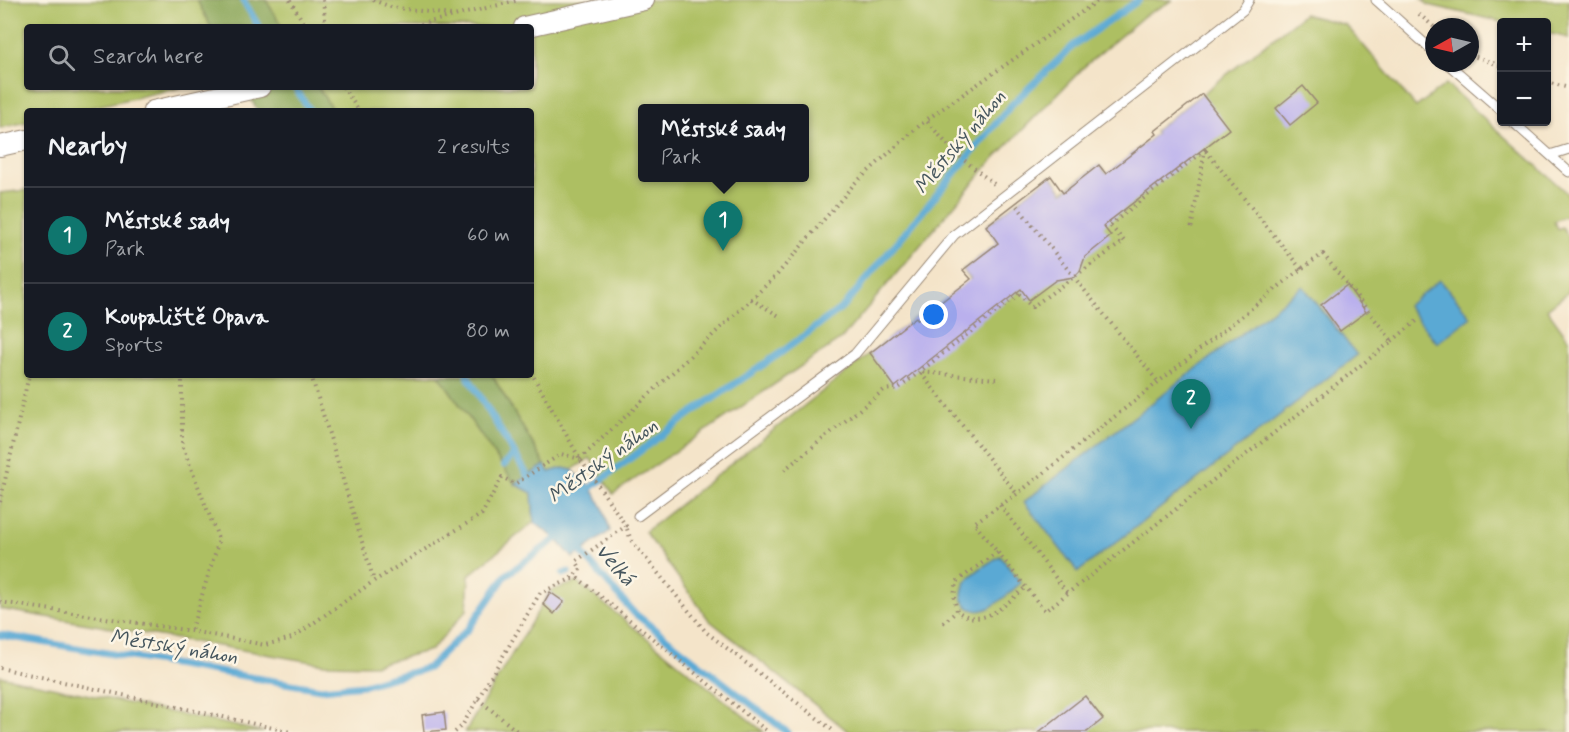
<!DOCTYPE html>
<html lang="en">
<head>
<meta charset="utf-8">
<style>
	:root { --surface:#171b24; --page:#20242c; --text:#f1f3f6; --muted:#9ea1a6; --line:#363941; --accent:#0f766e }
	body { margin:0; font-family:Mynerve,sans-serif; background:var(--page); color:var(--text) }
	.controls { position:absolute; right:18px; top:18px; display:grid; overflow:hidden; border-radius:6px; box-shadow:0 2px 4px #0004 }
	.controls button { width:54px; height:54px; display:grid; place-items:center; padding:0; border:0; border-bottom:2px solid var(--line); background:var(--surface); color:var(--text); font:30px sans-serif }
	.compass { position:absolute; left:1425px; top:18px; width:54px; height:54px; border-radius:50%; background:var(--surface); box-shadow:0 2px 4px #0004; rotate:262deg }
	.you { position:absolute; left:934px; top:315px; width:21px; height:21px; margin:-15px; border:4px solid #fff; border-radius:50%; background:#1a73e8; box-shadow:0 0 0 9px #1a73e833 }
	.badge { display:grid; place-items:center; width:39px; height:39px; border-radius:50%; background:var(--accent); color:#fff; font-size:20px; font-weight:700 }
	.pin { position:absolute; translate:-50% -50px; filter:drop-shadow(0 2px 3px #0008) }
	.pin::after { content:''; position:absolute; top:32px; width:21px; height:18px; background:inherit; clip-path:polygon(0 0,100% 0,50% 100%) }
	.popup { position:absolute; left:638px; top:104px; width:171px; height:78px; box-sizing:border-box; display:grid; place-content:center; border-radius:6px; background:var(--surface); filter:drop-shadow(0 2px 4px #0005); font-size:20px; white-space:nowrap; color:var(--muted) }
	.popup b { font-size:22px; color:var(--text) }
	.popup::after { content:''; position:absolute; left:50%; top:100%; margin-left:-12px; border:12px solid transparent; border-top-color:var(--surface) }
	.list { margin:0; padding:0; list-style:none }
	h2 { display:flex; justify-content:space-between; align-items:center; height:78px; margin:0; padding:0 24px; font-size:26px }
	h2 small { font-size:20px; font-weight:400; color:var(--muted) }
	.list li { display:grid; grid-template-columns:39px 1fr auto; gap:18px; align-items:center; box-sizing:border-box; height:96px; padding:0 24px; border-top:2px solid var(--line) }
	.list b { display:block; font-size:22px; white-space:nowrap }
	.list p { margin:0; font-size:20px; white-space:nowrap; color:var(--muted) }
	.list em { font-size:20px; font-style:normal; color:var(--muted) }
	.icon { flex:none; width:33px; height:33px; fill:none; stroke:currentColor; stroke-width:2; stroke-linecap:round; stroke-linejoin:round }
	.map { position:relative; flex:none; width:1569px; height:732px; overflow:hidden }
	.search { position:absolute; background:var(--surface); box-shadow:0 2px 4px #0004; left:24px; top:24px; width:510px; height:66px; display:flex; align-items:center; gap:15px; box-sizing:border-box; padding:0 21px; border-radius:6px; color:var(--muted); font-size:22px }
	.panel { position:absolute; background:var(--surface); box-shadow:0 2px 4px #0004; left:24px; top:108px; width:510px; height:270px; border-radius:6px }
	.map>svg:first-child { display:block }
	.green { fill:#adbf62; stroke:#747440; stroke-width:1.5; fill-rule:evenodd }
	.forest { fill:#8aa658; stroke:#62683b; stroke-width:1.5 }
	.water { fill:#5aa9d4; stroke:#4a6a79; stroke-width:1.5 }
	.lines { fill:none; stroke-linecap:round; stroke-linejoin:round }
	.stream { stroke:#5aa9d4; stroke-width:7 }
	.building { fill:#bab0ed }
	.service-casing { stroke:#988774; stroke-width:11 }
	.minor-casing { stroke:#988774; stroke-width:22 }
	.path { stroke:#988774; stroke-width:4; stroke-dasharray:1.5 4.5; stroke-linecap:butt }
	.service { stroke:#fff; stroke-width:9 }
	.minor { stroke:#fff; stroke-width:20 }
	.labels { text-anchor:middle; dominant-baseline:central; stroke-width:5; stroke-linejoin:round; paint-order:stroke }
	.water-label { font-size:21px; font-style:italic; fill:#46565e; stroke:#fcf5e5 }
</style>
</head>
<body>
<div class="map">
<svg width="1569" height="732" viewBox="0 0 1569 732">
	<rect width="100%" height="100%" fill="#fcf5e5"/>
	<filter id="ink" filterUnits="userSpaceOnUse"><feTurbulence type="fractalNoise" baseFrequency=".0167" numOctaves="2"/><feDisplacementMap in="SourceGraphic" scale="12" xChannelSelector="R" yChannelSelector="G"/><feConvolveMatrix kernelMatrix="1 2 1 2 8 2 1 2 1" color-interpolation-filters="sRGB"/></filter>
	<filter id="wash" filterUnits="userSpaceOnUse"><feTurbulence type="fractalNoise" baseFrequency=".008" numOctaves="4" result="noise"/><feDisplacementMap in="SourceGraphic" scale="24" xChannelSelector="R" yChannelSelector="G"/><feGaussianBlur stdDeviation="1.35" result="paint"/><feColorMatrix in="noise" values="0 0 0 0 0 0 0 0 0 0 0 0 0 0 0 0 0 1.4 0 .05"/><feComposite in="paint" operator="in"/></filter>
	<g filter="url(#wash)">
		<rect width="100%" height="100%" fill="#f4e4c9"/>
		<path class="green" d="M 0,0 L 197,0 L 211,27 L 27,27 L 27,87 L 182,87 L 76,111 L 27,111 L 27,122 L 0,128 Z
			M 266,0 L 1173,0 L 1144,16 L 1085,66 L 990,163 L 841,339 L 613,494 L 590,458 L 572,470 L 563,468 L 549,472 L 492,375 L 531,375 L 531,111 L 333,111 L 318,87 L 531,87 L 531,27 L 282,27 ZM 642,109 L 804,109 L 804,178 L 642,178 Z
			M 1422,0 L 1569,0 L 1569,38 L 1547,33 L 1546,22 L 1502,22 L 1429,5 Z
			M 1304,14 L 1346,25 L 1416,107 L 1446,84 L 1569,195 L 1569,215 L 1554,221 L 1557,229 L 1562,227 L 1569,237 L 1569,292 L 1547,309 L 1569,340 L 1569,732 L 849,732 L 709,620 L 645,532 L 916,317 L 918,320 L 971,280 L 963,270 L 998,243 L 986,226 L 1051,176 L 1063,192 L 1099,165 L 1107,174 L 1157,134 L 1155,131 Z
			M 27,190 L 27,375 L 439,375 L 515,484 L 532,493 L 534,522 L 469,575 L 467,610 L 431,650 L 374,665 L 324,664 L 0,609 L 0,193 Z
			M 577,582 L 764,732 L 465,732 L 550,591 Z
			M 0,676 L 264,732 L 0,732 Z"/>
		<path class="forest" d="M 197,0 L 266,0 L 282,27 L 211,27 Z
			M 243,87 L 318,87 L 333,111 L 258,111 Z
			M 439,375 L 492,375 L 545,465 L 515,484 Z"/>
		<path class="water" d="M 1440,280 L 1471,317 L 1437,343 L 1407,306 Z
			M 1303,286 L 1357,355 L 1078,572 L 1024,502 Z
			M 545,465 L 549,472 L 563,468 L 572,470 L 591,487 L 603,508 L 610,531 L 573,558 L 556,539 L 534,522 L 532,493 L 515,484 Z
			M 1000,556 L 1021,583 C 1011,591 999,604 987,609 C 969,616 955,599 966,582 C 972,572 989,563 1000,556 Z"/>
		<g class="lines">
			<path class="stream" d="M 243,0 L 259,27
				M 295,87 L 310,111
				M 467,375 L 532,483
				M 504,465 L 514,454
				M 585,492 L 693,412 L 782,352 L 844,306 L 1013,103 L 1074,45 L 1139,0
				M 576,546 L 634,613 L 787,732
				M 563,574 L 568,572
				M 0,635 L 321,689 L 364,685 L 428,668 L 469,628 L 506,575 L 556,539 L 554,530"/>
		</g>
		<g id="blocks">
			<path class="building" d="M 1303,86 L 1317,103 L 1290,125 L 1276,108 Z
				M 1202,94 L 1229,129 L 1103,226 L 1111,236 L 1085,257 L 1080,271 L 1074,277 L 1056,280 L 1029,300 L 1021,289 L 895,387 L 870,353 L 916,317 L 918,320 L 971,279 L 963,270 L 998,243 L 986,226 L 1051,176 L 1063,193 L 1099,165 L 1106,174 L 1157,134 L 1155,131 Z
				M 1347,285 L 1366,312 L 1340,331 L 1321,305 Z
				M 550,592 L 564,602 L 554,614 L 543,604 Z
				M 1085,696 L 1103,719 L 1087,732 L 1039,732 Z
				M 444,712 L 446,730 L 424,732 L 422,715 Z"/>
		</g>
	</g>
	<g filter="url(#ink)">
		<use href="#blocks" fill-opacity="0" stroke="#988774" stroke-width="1.5"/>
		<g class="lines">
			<defs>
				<path id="service" d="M 1376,0 L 1434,52
					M 1447,63 L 1502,111
					M 1513,122 L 1569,172
					M 1550,155 L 1569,149
					M 638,516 L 855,354 L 954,235 L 1243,10 L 1249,0"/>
				<path id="minor" d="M 524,27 L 644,0
					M 153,111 L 260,87
					M 0,146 L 27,140"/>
			</defs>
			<use href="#service" class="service-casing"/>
			<use href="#minor" class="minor-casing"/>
			<path class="path" d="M 290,0 L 306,27
				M 323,0 L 326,27
				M 373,0 L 391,7 L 451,15
				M 1419,14 L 1434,27
				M 409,27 L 519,0
				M 1470,55 L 1502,66
				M 1546,82 L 1569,88
				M 343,87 L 359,111
				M 1206,151 L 1301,269
				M 994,184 L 955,153 L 926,120 L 1099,0
				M 1017,206 L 1159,383
				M 1110,225 L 1205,150 L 1191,230
				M 1323,254 L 1392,341 L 1045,611 L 974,523 L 1017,494 L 1301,269 Z
				M 1019,294 L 1032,307 L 1124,241 L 1107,222
				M 751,299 L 781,317
				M 1392,341 L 1418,320
				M 531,372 L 580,459 L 626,526 L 576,561 L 581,569 L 571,578
				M 182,375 L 182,445 L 219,540 L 191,631
				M 311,375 L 374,581
				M 996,379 L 920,372 L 1017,494
				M 580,459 L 776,276 L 855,183 L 926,120
				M 784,470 L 884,390 L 899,388 L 1019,294 L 1018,292
				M 0,502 L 29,375
				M 1000,505 L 1068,594
				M 627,529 L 631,540 L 706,632 L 835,732
				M 997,552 L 956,582 L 954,597 L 957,611 C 984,630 1005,604 1026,587
				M 0,602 L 191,631 L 265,645 L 292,638 L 374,581 L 482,514 L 502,477 L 515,484 L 561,454 L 580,459
				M 943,623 L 957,611
				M 0,668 L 291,732
				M 478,699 L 518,732
				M 455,732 L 462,726 L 540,593 L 571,579 L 579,579 L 768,732"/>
			<use href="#service" class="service"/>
			<use href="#minor" class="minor"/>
		</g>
	</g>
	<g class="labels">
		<g class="water-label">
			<text transform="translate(960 142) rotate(-50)">Městský náhon</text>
			<text transform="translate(603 461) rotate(-36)">Městský náhon</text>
			<text transform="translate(615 565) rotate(49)">Velká</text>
			<text transform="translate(174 647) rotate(9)">Městský náhon</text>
		</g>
	</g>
</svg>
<div class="controls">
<button>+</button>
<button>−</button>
</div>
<svg class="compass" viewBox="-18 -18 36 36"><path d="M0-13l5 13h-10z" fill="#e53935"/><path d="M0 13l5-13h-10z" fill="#9ea1a6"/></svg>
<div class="you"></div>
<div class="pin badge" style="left:723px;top:251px">1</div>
<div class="popup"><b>Městské sady</b>Park</div>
<div class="pin badge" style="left:1191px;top:429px">2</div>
<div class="search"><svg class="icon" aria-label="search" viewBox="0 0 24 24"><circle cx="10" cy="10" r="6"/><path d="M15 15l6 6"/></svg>Search here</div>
<section class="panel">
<h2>Nearby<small>2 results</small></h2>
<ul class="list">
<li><span class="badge">1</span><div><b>Městské sady</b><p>Park</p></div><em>60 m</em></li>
<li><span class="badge">2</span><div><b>Koupaliště Opava</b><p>Sports</p></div><em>80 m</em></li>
</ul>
</section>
</div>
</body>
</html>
